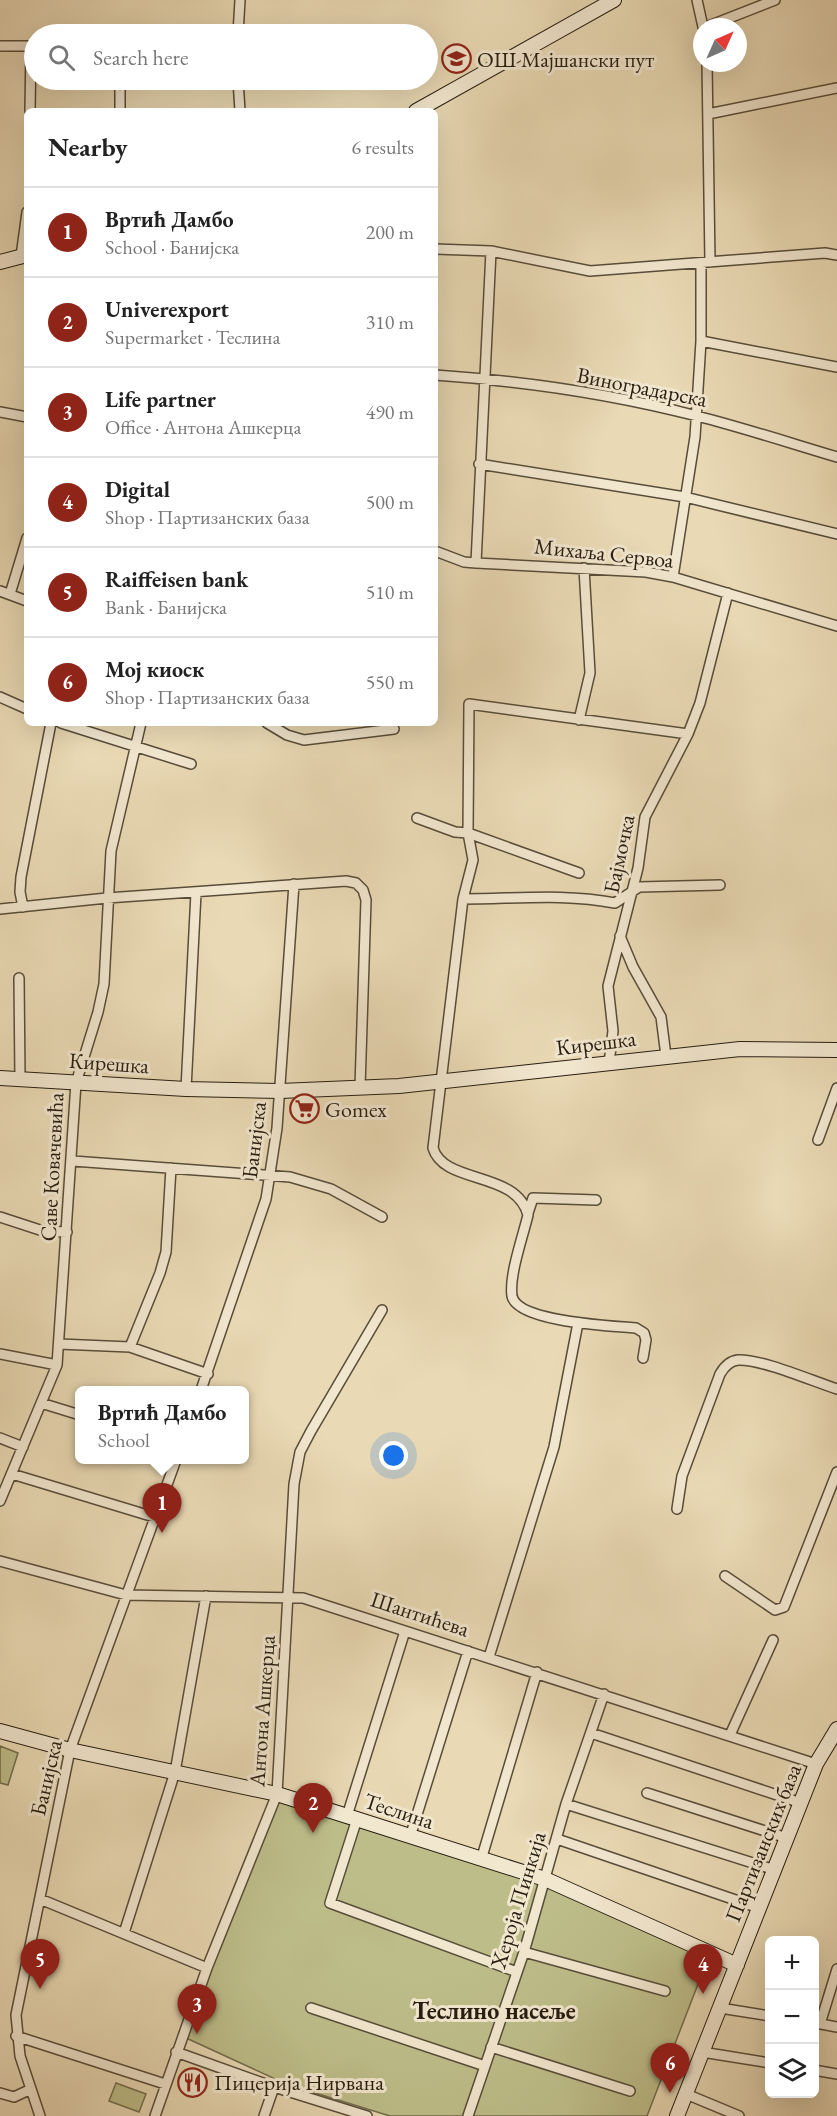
<!DOCTYPE html>
<html lang="en">
<head>
<meta charset="utf-8">
<style>
	:root { --surface:#fff; --page:#f6f6f6; --text:#222; --muted:#767676; --line:#e0e0e0; --accent:#8f2418 }
	body { margin:0; font-family:"EB Garamond",serif; background:var(--page); color:var(--text) }
	.controls { position:absolute; right:18px; bottom:18px; display:grid; overflow:hidden; border-radius:9px; box-shadow:0 6px 24px #0002 }
	.controls button { width:54px; height:54px; display:grid; place-items:center; padding:0; border:0; border-bottom:2px solid var(--line); background:var(--surface); color:var(--text); font:30px sans-serif }
	.compass { position:absolute; left:693px; top:18px; width:54px; height:54px; border-radius:50%; background:var(--surface); box-shadow:0 6px 24px #0002; rotate:45deg }
	.you { position:absolute; left:394px; top:1456px; width:21px; height:21px; margin:-15px; border:4px solid #fff; border-radius:50%; background:#1a73e8; box-shadow:0 0 0 9px #1a73e833 }
	.badge { display:grid; place-items:center; width:39px; height:39px; border-radius:50%; background:var(--accent); color:#fff; font-size:20px; font-weight:700 }
	.pin { position:absolute; translate:-50% -50px; filter:drop-shadow(0 2px 3px #0008) }
	.pin::after { content:''; position:absolute; top:32px; width:21px; height:18px; background:inherit; clip-path:polygon(0 0,100% 0,50% 100%) }
	.popup { position:absolute; left:75px; top:1386px; width:174px; height:78px; box-sizing:border-box; display:grid; place-content:center; border-radius:9px; background:var(--surface); filter:drop-shadow(0 2px 4px #0005); font-size:20px; white-space:nowrap; color:var(--muted) }
	.popup b { font-size:22px; color:var(--text) }
	.popup::after { content:''; position:absolute; left:50%; top:100%; margin-left:-12px; border:12px solid transparent; border-top-color:var(--surface) }
	.list { margin:0; padding:0; list-style:none }
	h2 { display:flex; justify-content:space-between; align-items:center; height:78px; margin:0; padding:0 24px; font-size:26px }
	h2 small { font-size:20px; font-weight:400; color:var(--muted) }
	.list li { display:grid; grid-template-columns:39px 1fr auto; gap:18px; align-items:center; box-sizing:border-box; height:90px; padding:0 24px; border-top:2px solid var(--line) }
	.list b { display:block; font-size:22px; white-space:nowrap }
	.list p { margin:0; font-size:20px; white-space:nowrap; color:var(--muted) }
	.list em { font-size:20px; font-style:normal; color:var(--muted) }
	.icon { flex:none; width:33px; height:33px; fill:none; stroke:currentColor; stroke-width:2; stroke-linecap:round; stroke-linejoin:round }
	.map { position:relative; flex:none; width:837px; height:2116px; overflow:hidden }
	.search { position:absolute; background:var(--surface); box-shadow:0 6px 24px #0002; left:24px; top:24px; width:414px; height:66px; display:flex; align-items:center; gap:15px; box-sizing:border-box; padding:0 21px; border-radius:33px; color:var(--muted); font-size:22px }
	.panel { position:absolute; background:var(--surface); box-shadow:0 6px 24px #0002; left:24px; top:108px; width:414px; height:618px; border-radius:9px }
	.map>svg:first-child { display:block }
	.green { fill:#bdbd89; stroke:#726e4d; stroke-width:1.5 }
	.lines { fill:none; stroke-linecap:round; stroke-linejoin:round }
	.street-casing { stroke:#584d3a; stroke-width:12 }
	.secondary-casing { stroke:#271e11; stroke-width:16 }
	.street { stroke:#f1e6ce; stroke-width:9 }
	.secondary { stroke:#f1e6ce; stroke-width:14 }
	.labels { text-anchor:middle; dominant-baseline:central; stroke-width:6; stroke-linejoin:round; paint-order:stroke }
	.poi-label { font-size:22px; fill:#271e11; stroke:#f1e6ce; text-anchor:start }
	.street-label { font-size:22px; fill:#271e11; stroke:#f1e6ce }
	.neighbourhood-label { font-size:24px; font-weight:bold; fill:#271e11; stroke:#f1e6ce }
</style>
</head>
<body>
<div class="map">
<svg width="837" height="2116" viewBox="0 0 837 2116">
	<rect width="100%" height="100%" fill="#e9d9b4"/>
	<filter id="stains"><feTurbulence type="fractalNoise" baseFrequency=".00333" numOctaves="4"/><feColorMatrix values="0 0 0 0 .2 0 0 0 0 .09 0 0 0 0 .02 0 0 0 .5 -.17"/></filter>
	<radialGradient id="worn" r=".72"><stop offset=".6" stop-color="#630" stop-opacity="0"/><stop offset="1" stop-color="#630" stop-opacity=".3"/></radialGradient>
	<path class="green" d="M 0,1746 L 18,1753 L 8,1785 L 0,1783 Z
		M 278,1796 L 540,1880 L 697,1950 L 704,1965 L 700,1979 L 647,2116 L 390,2116 L 286,2084 L 184,2037 Z
		M 116,2083 L 146,2094 L 139,2112 L 109,2101 Z"/>
	<g class="lines">
		<defs>
			<path id="street" d="M 697,0 L 703,27
				M 706,27 L 775,0
				M 238,34 L 240,0
				M 0,46 L 34,46
				M 707,63 L 710,262
				M 238,80 L 240,111
				M 30,111 L 31,46
				M 120,111 L 120,80
				M 708,114 L 837,88
				M 435,249 L 491,251 L 590,271 L 825,253 L 837,255
				M 21,256 L 27,212
				M 701,341 L 837,367
				M 435,375 C 522,381 612,394 697,416 C 744,428 790,443 837,457
				M 0,412 L 27,417
				M 479,464 L 685,497 L 837,534
				M 435,551 L 464,562 L 476,563 L 646,572 L 673,577 L 837,626
				M 476,563 L 491,251
				M 673,577 L 695,437 L 701,341 L 701,263
				M 0,591 L 27,601
				M 10,594 L 27,538
				M 0,697 L 27,709
				M 579,720 L 590,673 L 584,568
				M 61,723 L 191,764
				M 267,723 L 287,735 L 304,740 L 394,729
				M 417,818 L 455,832 L 468,833 L 579,873
				M 463,899 C 515,899 564,893 615,903 L 639,887 L 720,885
				M 23,907 L 20,892 L 21,877 L 51,723
				M 0,909 L 107,898 L 346,881 L 356,883 L 363,890 L 366,900 L 360,1087
				M 620,936 L 633,967 L 661,1017 L 666,1056
				M 19,978 L 20,1078
				M 609,1063 L 613,1031 L 608,986 L 638,868 L 645,817 L 688,734 L 700,703 L 728,593
				M 186,1089 L 196,893
				M 818,1140 L 837,1088
				M 73,1161 L 290,1177 L 331,1189 L 382,1217
				M 528,1213 L 533,1198 L 596,1200
				M 0,1217 L 43,1231 L 67,1232
				M 59,1344 L 130,1347 L 208,1374
				M 130,1347 L 160,1273 L 166,1252 L 171,1168
				M 0,1354 L 57,1365
				M 643,1358 L 646,1340 L 644,1333 L 636,1328 C 612,1326 517,1322 512,1296 C 509,1275 523,1236 528,1215 C 516,1170 444,1185 433,1148 L 463,899 L 473,860 L 468,833 L 469,704 L 688,734
				M 201,1390 L 266,1199 L 277,1128 L 294,884
				M 41,1403 L 80,1415
				M 0,1438 L 23,1447
				M 12,1474 L 154,1517
				M 0,1501 L 57,1365 L 76,1083 L 98,1012 L 104,984 L 111,851 L 141,723
				M 677,1509 L 682,1476 L 720,1374 C 724,1367 729,1361 738,1360 C 762,1359 812,1381 837,1389
				M 0,1561 L 126,1595 L 303,1598 L 816,1764
				M 725,1576 L 775,1610 L 784,1607 L 837,1472
				M 489,1657 L 554,1447 L 578,1323
				M 591,1733 L 801,1803
				M 730,1735 L 773,1640
				M 647,1793 L 787,1838
				M 566,1804 L 775,1870
				M 347,1816 L 405,1631
				M 357,1819 L 330,1903 L 517,1972
				M 410,1837 L 468,1651
				M 557,1839 L 759,1908
				M 481,1860 L 537,1672
				M 40,1899 L 207,1968
				M 124,1933 L 175,1772 L 206,1596
				M 524,1952 L 665,1991
				M 311,2008 L 485,2066
				M 720,2008 L 770,2016
				M 816,2023 L 837,2027
				M 820,2024 L 837,1969
				M 16,2036 L 165,2084
				M 491,2047 L 630,2091
				M 176,2052 L 274,2087 L 367,2116
				M 702,2052 L 770,2063
				M 814,2070 L 837,2074
				M 0,2093 L 14,2097 L 31,2089
				M 686,2094 L 739,2116
				M 40,2116 L 20,2056 L 16,2015 L 70,1750 L 176,1460
				M 155,2116 L 207,1968 L 277,1794 L 294,1484 L 300,1452 L 311,1431 L 382,1310
				M 264,2116 L 274,2087
				M 468,2116 L 524,1952 L 566,1804 L 604,1694"/>
			<path id="secondary" d="M 416,111 L 614,0
				M 0,262 L 27,255
				M 0,1078 L 186,1089 L 280,1091 L 399,1086 L 740,1049 L 837,1050
				M 0,1731 L 70,1750 L 277,1794 L 347,1816 L 545,1879 L 737,1965
				M 677,2116 L 816,1764 L 837,1729"/>
		</defs>
		<use href="#street" class="street-casing"/>
		<use href="#secondary" class="secondary-casing"/>
		<use href="#street" class="street"/>
		<use href="#secondary" class="secondary"/>
	</g>
	<defs>
		<symbol id="school-ring" viewBox="-11 -11 22 22"><circle r="9.5" fill="#f1e6ce" stroke="#8f2418" stroke-width="1.5"/><path d="M0-5L7-2L0 1L-7-2ZM-4 1L0 2.5L4 1V4Q0 6-4 4Z" fill="#8f2418"/></symbol>
		<symbol id="supermarket-ring" viewBox="-11 -11 22 22"><circle r="9.5" fill="#f1e6ce" stroke="#8f2418" stroke-width="1.5"/><path d="M-6-5.5h2.5l.6 2H6L4.5 2H-2.5L-4.4-4H-6ZM-1.5 3.2a1.3 1.3 0 1 0 .1 0ZM3 3.2a1.3 1.3 0 1 0 .1 0Z" fill="#8f2418"/></symbol>
		<symbol id="restaurant-ring" viewBox="-11 -11 22 22"><circle r="9.5" fill="#f1e6ce" stroke="#8f2418" stroke-width="1.5"/><path d="M-5-6h1v4h1v-4h1v4h1v-4h1v5L-1.5 .5V6h-2V.5L-5-1ZM5-6V6H3V1.5H1.5Q1.5-4 5-6Z" fill="#8f2418"/></symbol>
	</defs>
	<g fill-rule="evenodd">
		<use href="#school-ring" x="440" y="42" width="33" height="33"/>
		<use href="#supermarket-ring" x="288" y="1092" width="33" height="33"/>
		<use href="#restaurant-ring" x="176" y="2066" width="33" height="33"/>
	</g>
	<g class="labels">
		<g class="poi-label">
			<text x="477" y="59">ОШ Мајшански пут</text>
			<text x="325" y="1109">Gomex</text>
			<text x="214" y="2082">Пицерија Нирвана</text>
		</g>
		<g class="street-label">
			<text transform="translate(642 387) rotate(11)">Виноградарска</text>
			<text transform="translate(604 553) rotate(6)">Михаља Сервоа</text>
			<text transform="translate(619 854) rotate(-78)">Бајмочка</text>
			<text transform="translate(596 1043) rotate(-7)">Кирешка</text>
			<text transform="translate(109 1063) rotate(4)">Кирешка</text>
			<text transform="translate(254 1140) rotate(-83)">Банијска</text>
			<text transform="translate(52 1167) rotate(-87)">Саве Ковачевића</text>
			<text transform="translate(420 1614) rotate(18)">Шантићева</text>
			<text transform="translate(262 1711) rotate(-86)">Антона Ашкерца</text>
			<text transform="translate(46 1778) rotate(-77)">Банијска</text>
			<text transform="translate(399 1811) rotate(18)">Теслина</text>
			<text transform="translate(763 1843) rotate(-68)">Партизанских база</text>
			<text transform="translate(518 1900) rotate(-73)">Хероја Пинкија</text>
		</g>
		<g class="neighbourhood-label">
			<text x="494" y="2010">Теслино насеље</text>
		</g>
	</g>
	<rect width="100%" height="100%" filter="url(#stains)"/>
	<rect width="100%" height="100%" fill="url(#worn)"/>
</svg>
<div class="controls">
<button>+</button>
<button>−</button>
<button><svg class="icon" aria-label="layers" viewBox="0 0 24 24"><path d="M12 4l9 5-9 5-9-5zM3 14l9 5 9-5"/></svg></button>
</div>
<svg class="compass" viewBox="-18 -18 36 36"><path d="M0-13l5 13h-10z" fill="#e53935"/><path d="M0 13l5-13h-10z" fill="#767676"/></svg>
<div class="you"></div>
<div class="pin badge" style="left:162px;top:1533px">1</div>
<div class="popup"><b>Вртић Дамбо</b>School</div>
<div class="pin badge" style="left:313px;top:1833px">2</div>
<div class="pin badge" style="left:197px;top:2034px">3</div>
<div class="pin badge" style="left:703px;top:1994px">4</div>
<div class="pin badge" style="left:40px;top:1989px">5</div>
<div class="pin badge" style="left:670px;top:2093px">6</div>
<div class="search"><svg class="icon" aria-label="search" viewBox="0 0 24 24"><circle cx="10" cy="10" r="6"/><path d="M15 15l6 6"/></svg>Search here</div>
<section class="panel">
<h2>Nearby<small>6 results</small></h2>
<ul class="list">
<li><span class="badge">1</span><div><b>Вртић Дамбо</b><p>School · Банијска</p></div><em>200 m</em></li>
<li><span class="badge">2</span><div><b>Univerexport</b><p>Supermarket · Теслина</p></div><em>310 m</em></li>
<li><span class="badge">3</span><div><b>Life partner</b><p>Office · Антона Ашкерца</p></div><em>490 m</em></li>
<li><span class="badge">4</span><div><b>Digital</b><p>Shop · Партизанских база</p></div><em>500 m</em></li>
<li><span class="badge">5</span><div><b>Raiffeisen bank</b><p>Bank · Банијска</p></div><em>510 m</em></li>
<li><span class="badge">6</span><div><b>Мој киоск</b><p>Shop · Партизанских база</p></div><em>550 m</em></li>
</ul>
</section>
</div>
</body>
</html>
